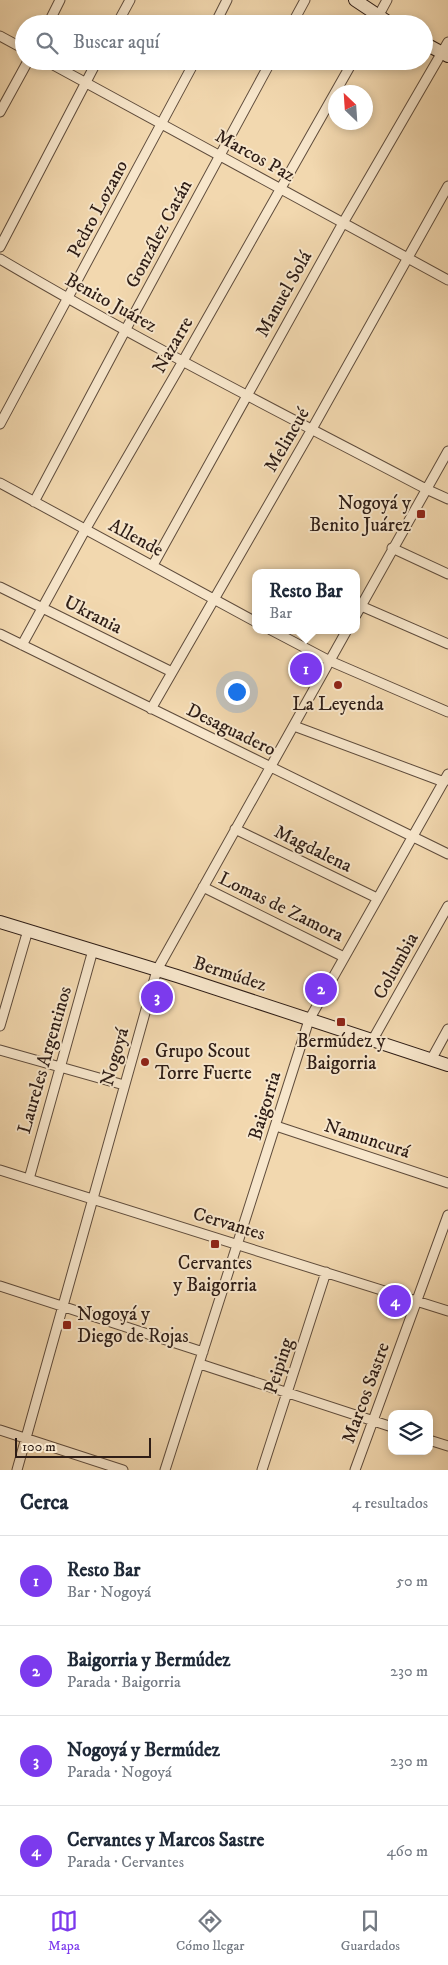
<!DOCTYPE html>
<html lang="es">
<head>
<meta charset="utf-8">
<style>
	:root { --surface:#fff; --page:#f2f2f3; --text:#1f2937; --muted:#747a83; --line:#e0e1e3; --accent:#7c3aed }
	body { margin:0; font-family:"IM FELL DW Pica",serif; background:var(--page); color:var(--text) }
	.controls { position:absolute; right:15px; bottom:15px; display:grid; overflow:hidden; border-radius:10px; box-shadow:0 2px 8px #0003 }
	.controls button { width:45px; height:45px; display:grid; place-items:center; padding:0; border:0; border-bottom:1px solid var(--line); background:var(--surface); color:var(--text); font:25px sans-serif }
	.compass { position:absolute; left:328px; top:85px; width:45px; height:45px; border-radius:50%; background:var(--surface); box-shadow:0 2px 8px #0003; rotate:335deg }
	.scale { position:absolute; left:15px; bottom:12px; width:136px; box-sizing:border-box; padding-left:5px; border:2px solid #2e1d16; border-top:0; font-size:14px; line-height:18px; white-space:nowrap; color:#2e1d16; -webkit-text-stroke:4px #f7e6cb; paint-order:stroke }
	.you { position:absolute; left:236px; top:691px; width:18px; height:18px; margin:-12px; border:4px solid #fff; border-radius:50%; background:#1a73e8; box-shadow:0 0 0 8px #1a73e833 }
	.badge { display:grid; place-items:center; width:32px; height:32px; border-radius:50%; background:var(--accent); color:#fff; font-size:16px; font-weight:700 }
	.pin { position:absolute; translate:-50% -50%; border:2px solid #fff; box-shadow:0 1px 5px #0006 }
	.popup { position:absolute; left:252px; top:569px; width:108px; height:65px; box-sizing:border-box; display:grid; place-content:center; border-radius:10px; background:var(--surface); filter:drop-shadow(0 1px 4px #0005); font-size:16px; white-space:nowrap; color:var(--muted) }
	.popup b { font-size:19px; color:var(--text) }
	.popup::after { content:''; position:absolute; left:50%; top:100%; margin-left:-10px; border:10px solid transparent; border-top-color:var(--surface) }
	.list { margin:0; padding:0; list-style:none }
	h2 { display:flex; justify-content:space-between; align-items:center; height:65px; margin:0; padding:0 20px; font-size:21px }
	h2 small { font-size:16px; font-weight:400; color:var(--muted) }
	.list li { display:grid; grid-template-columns:32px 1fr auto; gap:15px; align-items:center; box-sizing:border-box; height:90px; padding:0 20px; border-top:1px solid var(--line) }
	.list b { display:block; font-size:19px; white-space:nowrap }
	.list p { margin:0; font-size:16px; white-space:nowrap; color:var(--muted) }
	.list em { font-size:16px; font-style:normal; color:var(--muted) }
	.icon { flex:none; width:28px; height:28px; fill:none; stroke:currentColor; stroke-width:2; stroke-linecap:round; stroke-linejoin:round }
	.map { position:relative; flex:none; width:448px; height:1470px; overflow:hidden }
	.search { position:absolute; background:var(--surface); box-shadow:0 2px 8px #0003; left:15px; right:15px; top:15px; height:55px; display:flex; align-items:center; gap:12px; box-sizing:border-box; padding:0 18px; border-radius:28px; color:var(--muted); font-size:19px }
	.sheet { height:425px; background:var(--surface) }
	nav { display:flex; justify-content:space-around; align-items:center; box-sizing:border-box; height:70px; border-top:1px solid var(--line); background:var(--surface); font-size:14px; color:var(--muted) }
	nav a { display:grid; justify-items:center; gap:2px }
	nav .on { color:var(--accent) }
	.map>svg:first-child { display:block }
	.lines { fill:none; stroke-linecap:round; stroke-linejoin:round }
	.street-casing { stroke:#5f4c3c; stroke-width:11 }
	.secondary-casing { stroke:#2e1d16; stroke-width:14 }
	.street { stroke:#f7e6cb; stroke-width:9 }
	.secondary { stroke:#f7e6cb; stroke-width:12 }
	.poi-dot { fill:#8f2418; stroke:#f7e6cb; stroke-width:2 }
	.labels { text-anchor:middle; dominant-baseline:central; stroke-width:4; stroke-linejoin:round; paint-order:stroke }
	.street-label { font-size:19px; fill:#2e1d16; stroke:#f7e6cb }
	.poi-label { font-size:19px; fill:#2e1d16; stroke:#f7e6cb }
</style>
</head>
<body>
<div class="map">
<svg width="448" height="1470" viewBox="0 0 448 1470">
	<rect width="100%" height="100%" fill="#f2d8af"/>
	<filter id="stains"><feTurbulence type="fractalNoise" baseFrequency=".004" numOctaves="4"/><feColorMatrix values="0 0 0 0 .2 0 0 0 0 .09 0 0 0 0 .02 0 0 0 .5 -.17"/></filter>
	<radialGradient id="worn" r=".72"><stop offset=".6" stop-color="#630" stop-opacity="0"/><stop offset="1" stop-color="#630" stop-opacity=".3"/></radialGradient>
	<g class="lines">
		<defs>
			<path id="street" d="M 48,24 L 60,0
				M 117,24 L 130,0
				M 215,24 L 227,0
				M 292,24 L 305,0
				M 374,24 L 387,0
				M 0,36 L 24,49
				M 46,61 L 448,280
				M 0,112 L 28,61
				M 0,247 L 97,61
				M 0,259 C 139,341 283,414 426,489 L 448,499
				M 0,424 L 195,61
				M 0,483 L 256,622
				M 34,502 L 126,329 L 271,61
				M 392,548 L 448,574
				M 153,565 L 343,223 L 448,42
				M 0,587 L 172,672
				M 361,606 L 448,644
				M 356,615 L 448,451
				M 271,630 L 330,661 L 448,712
				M 0,634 L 448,854
				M 22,645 L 85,530 L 183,361 L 353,61
				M 151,709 L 312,429 L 448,186
				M 294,726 L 444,782
				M 235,829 L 377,898
				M 203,887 L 344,957
				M 0,1026 L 28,930
				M 372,1041 L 448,906
				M 0,1050 L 124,1085
				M 431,1060 L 448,1029
				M 276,1126 L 448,1183
				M 0,1170 L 448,1311
				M 29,1179 L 93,950
				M 0,1286 L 203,1352
				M 200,1364 L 392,1427
				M 0,1430 L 123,1470
				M 429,1440 L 448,1446
				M 17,1470 L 157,970 L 347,630
				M 165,1470 L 309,1020 L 448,774
				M 262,1470 L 326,1272
				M 355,1470 L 448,1215"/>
			<path id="secondary" d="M 355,0 L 391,24
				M 424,43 L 448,56
				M 0,922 L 177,976 L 448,1065"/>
		</defs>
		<use href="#street" class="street-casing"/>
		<use href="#secondary" class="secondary-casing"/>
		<use href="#street" class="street"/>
		<use href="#secondary" class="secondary"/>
	</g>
	<g class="poi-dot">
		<rect x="416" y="509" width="10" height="10" rx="2.5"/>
		<circle cx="338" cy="685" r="5"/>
		<rect x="336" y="1017" width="10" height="10" rx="2.5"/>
		<circle cx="145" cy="1062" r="5"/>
		<rect x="210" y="1239" width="10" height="10" rx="2.5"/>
		<rect x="62" y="1320" width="10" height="10" rx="2.5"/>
	</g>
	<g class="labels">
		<g class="street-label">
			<text transform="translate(255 156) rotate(29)">Marcos Paz</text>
			<text transform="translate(98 209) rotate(-62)">Pedro Lozano</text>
			<text transform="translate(159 234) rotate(-62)">González Catán</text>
			<text transform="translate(284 294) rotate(-61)">Manuel Solá</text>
			<text transform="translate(111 303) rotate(29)">Benito Juárez</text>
			<text transform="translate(173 345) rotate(-60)">Nazarre</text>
			<text transform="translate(287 440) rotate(-60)">Melincué</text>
			<text transform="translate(136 538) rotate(28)">Allende</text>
			<text transform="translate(93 615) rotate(27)">Ukrania</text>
			<text transform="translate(231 730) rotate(26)">Desaguadero</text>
			<text transform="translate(313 849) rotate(26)">Magdalena</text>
			<text transform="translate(281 907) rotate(26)">Lomas de Zamora</text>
			<text transform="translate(396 966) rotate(-61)">Columbia</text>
			<text transform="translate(230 974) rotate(18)">Bermúdez</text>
			<text transform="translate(115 1057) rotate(-74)">Nogoyá</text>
			<text transform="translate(45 1060) rotate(-74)">Laureles Argentinos</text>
			<text transform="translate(265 1106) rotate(-73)">Baigorria</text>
			<text transform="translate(367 1139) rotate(18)">Namuncurá</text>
			<text transform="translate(229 1224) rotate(17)">Cervantes</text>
			<text transform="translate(279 1366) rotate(-72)">Peiping</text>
			<text transform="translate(366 1393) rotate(-70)">Marcos Sastre</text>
		</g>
		<g class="poi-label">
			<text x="411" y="503" text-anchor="end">Nogoyá y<tspan x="411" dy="22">Benito Juárez</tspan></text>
			<text x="338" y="704">La Leyenda</text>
			<text x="341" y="1041">Bermúdez y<tspan x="341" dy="22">Baigorria</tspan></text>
			<text x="155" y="1051" text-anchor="start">Grupo Scout<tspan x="155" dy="22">Torre Fuerte</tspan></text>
			<text x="215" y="1263">Cervantes<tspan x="215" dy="22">y Baigorria</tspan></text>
			<text x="77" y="1314" text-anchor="start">Nogoyá y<tspan x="77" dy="22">Diego de Rojas</tspan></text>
		</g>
	</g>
	<rect width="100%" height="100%" filter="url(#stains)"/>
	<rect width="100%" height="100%" fill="url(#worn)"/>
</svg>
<div class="controls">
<button><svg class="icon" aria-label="layers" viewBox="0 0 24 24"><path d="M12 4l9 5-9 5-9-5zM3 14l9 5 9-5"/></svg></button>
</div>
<svg class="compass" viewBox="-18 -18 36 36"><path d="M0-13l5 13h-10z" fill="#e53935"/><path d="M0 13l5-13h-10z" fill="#747a83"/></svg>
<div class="scale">100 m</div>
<div class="you"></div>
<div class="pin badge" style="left:306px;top:669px">1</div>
<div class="popup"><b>Resto Bar</b>Bar</div>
<div class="pin badge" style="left:321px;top:989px">2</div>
<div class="pin badge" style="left:157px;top:997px">3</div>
<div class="pin badge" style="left:395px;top:1301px">4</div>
<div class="search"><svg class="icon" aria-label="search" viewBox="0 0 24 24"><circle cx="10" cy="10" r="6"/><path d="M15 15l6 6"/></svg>Buscar aquí</div>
</div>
<section class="sheet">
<h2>Cerca<small>4 resultados</small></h2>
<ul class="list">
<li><span class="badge">1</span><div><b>Resto Bar</b><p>Bar · Nogoyá</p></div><em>50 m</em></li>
<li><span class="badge">2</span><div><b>Baigorria y Bermúdez</b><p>Parada · Baigorria</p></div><em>230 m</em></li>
<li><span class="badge">3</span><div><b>Nogoyá y Bermúdez</b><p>Parada · Nogoyá</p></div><em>230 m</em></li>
<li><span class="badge">4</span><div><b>Cervantes y Marcos Sastre</b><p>Parada · Cervantes</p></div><em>460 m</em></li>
</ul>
</section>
<nav>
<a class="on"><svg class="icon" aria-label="map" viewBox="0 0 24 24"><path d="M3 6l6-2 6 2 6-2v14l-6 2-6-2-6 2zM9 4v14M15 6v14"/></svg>Mapa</a>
<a><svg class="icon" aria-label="directions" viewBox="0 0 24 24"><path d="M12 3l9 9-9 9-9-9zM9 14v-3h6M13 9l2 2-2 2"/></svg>Cómo llegar</a>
<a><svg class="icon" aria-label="saved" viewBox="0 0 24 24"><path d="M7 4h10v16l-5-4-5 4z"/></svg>Guardados</a>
</nav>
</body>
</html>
